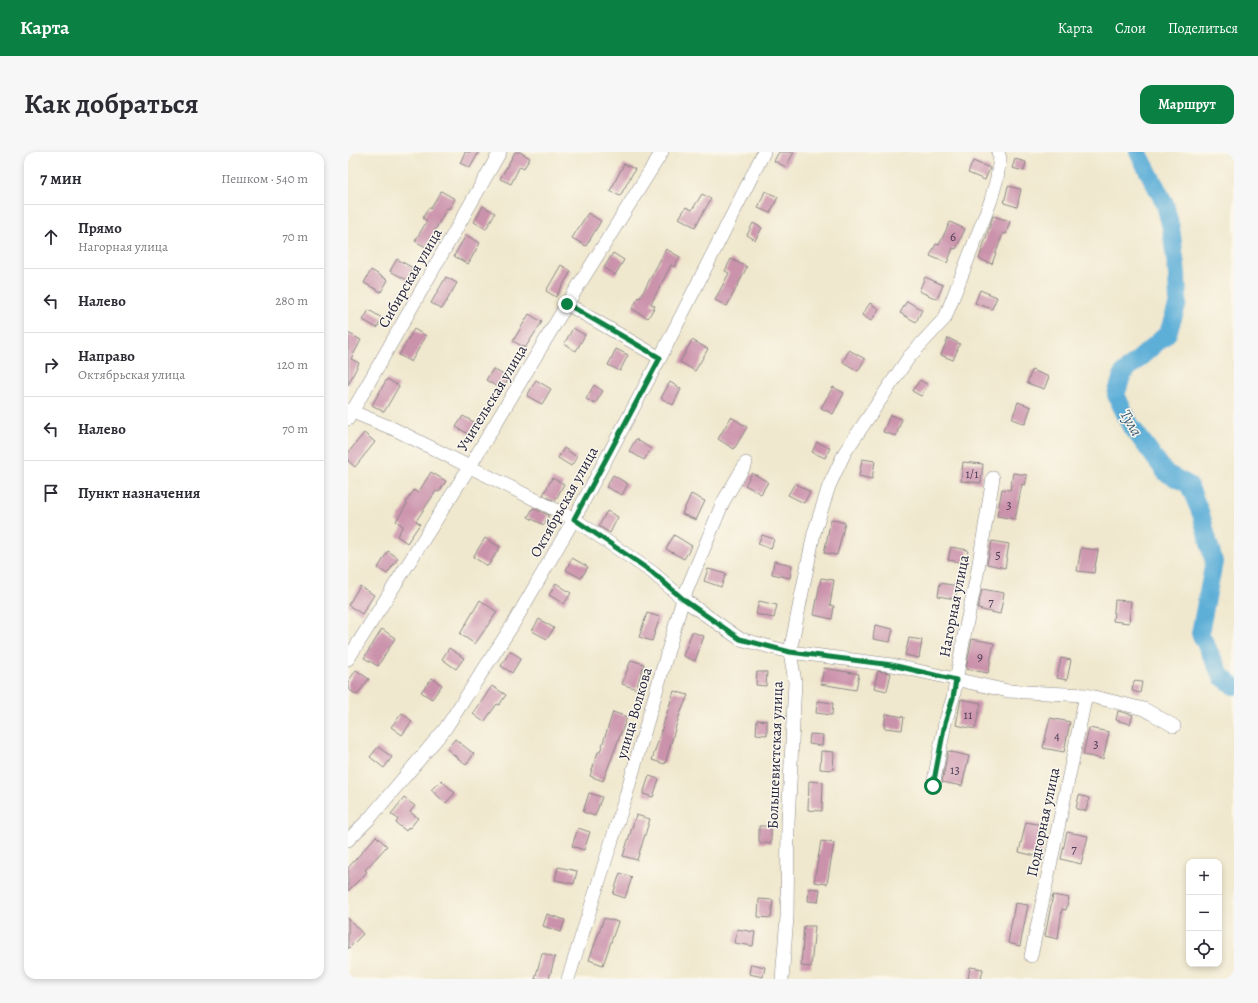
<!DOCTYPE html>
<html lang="ru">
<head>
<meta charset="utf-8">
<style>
	:root { --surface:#fff; --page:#f7f7f7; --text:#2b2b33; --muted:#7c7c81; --line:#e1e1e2; --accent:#0b8043 }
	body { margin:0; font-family:Alegreya,serif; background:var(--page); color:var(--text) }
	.controls { position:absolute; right:12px; bottom:12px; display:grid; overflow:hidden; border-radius:8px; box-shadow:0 2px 6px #0003 }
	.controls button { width:36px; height:36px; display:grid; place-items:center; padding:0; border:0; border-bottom:1px solid var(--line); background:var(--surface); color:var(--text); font:20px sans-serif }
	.stop { position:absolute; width:12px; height:12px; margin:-9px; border:3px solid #0b8043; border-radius:50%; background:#fff }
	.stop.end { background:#0b8043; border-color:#fff; box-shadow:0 1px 4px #0008 }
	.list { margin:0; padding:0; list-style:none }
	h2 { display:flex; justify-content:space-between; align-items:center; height:52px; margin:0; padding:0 16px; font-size:17px }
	h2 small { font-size:13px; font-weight:400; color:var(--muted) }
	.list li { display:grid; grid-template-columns:26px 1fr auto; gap:12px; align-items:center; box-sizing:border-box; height:64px; padding:0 16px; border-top:1px solid var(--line) }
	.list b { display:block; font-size:15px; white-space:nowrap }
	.list p { margin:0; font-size:13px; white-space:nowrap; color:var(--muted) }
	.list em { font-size:13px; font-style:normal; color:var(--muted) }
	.icon { flex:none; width:22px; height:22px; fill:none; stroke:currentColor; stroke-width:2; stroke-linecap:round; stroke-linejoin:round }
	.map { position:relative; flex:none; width:886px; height:827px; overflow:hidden; border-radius:12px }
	header { display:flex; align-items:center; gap:24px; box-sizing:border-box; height:56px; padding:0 20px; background:var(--accent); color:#fff }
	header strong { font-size:19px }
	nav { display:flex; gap:22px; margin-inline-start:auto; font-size:14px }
	.intro { display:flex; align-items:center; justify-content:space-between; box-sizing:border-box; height:96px; padding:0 24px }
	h1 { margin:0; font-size:28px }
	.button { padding:10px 18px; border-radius:12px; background:var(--accent); color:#fff; font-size:14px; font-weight:700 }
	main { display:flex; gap:24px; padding:0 24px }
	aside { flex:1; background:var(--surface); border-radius:12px; box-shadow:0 2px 6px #0003 }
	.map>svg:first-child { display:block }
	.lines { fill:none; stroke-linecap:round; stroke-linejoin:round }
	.river { stroke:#5dafd8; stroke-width:18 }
	.building { fill:#cb92ab }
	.minor-casing { stroke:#898584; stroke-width:14 }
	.minor { stroke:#fff; stroke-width:13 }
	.route { stroke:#0b8043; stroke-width:5 }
	.labels { text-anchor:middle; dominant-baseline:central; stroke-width:3; stroke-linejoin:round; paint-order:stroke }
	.number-label { font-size:13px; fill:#4c3e57 }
	.street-label { font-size:15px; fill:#22223b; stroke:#fbf7ec }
	.water-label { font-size:16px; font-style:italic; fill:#3a5a7a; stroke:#fbf7ec }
</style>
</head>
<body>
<header>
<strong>Карта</strong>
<nav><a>Карта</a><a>Слои</a><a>Поделиться</a></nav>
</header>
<div class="intro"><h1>Как добраться</h1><a class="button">Маршрут</a></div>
<main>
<aside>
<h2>7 мин<small>Пешком · 540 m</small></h2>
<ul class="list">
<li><svg class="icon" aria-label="ahead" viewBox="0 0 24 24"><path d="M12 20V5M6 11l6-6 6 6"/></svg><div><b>Прямо</b><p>Нагорная улица</p></div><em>70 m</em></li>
<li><svg class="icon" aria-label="left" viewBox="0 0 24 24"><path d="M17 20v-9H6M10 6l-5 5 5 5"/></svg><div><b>Налево</b></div><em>280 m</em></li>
<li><svg class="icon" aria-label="right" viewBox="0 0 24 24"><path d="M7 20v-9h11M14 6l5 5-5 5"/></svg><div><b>Направо</b><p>Октябрьская улица</p></div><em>120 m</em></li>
<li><svg class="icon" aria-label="left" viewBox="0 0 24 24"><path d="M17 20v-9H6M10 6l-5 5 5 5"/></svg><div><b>Налево</b></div><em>70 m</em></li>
<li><svg class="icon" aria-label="arrive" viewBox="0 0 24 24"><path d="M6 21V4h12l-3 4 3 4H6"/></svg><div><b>Пункт назначения</b></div></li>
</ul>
</aside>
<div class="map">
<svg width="886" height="827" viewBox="0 0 886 827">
	<rect width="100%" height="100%" fill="#fbf7ec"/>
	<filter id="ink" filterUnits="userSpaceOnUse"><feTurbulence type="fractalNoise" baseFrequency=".025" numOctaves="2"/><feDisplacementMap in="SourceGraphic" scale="8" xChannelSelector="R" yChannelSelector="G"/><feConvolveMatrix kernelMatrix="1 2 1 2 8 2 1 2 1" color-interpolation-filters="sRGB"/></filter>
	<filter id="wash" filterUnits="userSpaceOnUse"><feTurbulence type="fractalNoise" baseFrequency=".012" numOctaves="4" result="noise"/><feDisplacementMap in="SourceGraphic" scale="16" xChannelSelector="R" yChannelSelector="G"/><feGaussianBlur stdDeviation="0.9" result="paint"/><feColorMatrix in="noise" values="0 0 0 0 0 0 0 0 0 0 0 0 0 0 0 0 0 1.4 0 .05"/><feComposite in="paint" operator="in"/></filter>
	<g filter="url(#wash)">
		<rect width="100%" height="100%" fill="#f0e8ce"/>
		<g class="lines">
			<path class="river" d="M 790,0 L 817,52 L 823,76 L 829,122 L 830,151 L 820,181 L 775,221 L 768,243 L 783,274 L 818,321 L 841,333 L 853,362 L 866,410 L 852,481 L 874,525 L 886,534"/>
		</g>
		<g id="blocks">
			<path class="building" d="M 117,0 L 131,0 L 122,16 L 112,11 Z
				M 167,0 L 172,0 L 182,6 L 176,16 L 172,14 L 163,32 L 152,27 Z
				M 431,0 L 446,0 L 438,15 L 426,9 Z
				M 667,7 L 678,10 L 676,19 L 664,16 Z
				M 625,9 L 642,16 L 637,28 L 620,21 Z
				M 276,12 L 287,17 L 272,44 L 262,39 Z
				M 660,34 L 673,37 L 669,55 L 656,51 Z
				M 93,39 L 107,47 L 101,57 L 99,56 L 78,95 L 67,89 L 79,69 L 75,66 L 80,56 L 82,57 Z
				M 417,39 L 430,45 L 422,61 L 410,56 Z
				M 354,42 L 363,47 L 347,75 L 331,66 L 338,55 L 344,58 Z
				M 135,54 L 147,61 L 138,77 L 126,70 Z
				M 240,61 L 253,69 L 238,94 L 224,86 Z
				M 645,64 L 662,69 L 658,82 L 655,81 L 644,112 L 631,107 Z
				M 602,70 L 617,77 L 608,97 L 605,96 L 599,111 L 582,104 L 588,92 L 591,93 Z
				M 405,71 L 414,76 L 407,88 L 399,83 Z
				M 118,83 L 132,91 L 120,112 L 106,104 Z
				M 318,97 L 332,105 L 326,115 L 323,113 L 303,152 L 307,154 L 300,166 L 284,157 L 291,145 L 292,146 Z
				M 265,101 L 276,108 L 267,123 L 256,116 Z
				M 49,107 L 65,116 L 59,128 L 42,119 Z
				M 383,107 L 399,115 L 379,154 L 367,148 L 381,121 L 377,119 Z
				M 213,113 L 223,119 L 208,145 L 198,139 Z
				M 23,118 L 40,128 L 33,140 L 16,131 Z
				M 98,125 L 109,131 L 94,157 L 83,151 Z
				M 577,125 L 595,133 L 589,147 L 571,139 Z
				M 632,138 L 649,145 L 644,157 L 627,151 Z
				M 559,149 L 574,158 L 568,170 L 552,161 Z
				M 522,151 L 531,157 L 523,169 L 514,163 Z
				M 21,158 L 34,166 L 29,176 L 15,168 Z
				M 181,162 L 194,170 L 177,196 L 165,189 Z
				M 225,176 L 237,183 L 228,199 L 216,192 Z
				M 66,177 L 78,184 L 63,210 L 51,203 Z
				M 0,181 L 13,188 L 3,207 L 11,211 L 0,233 Z
				M 600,186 L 612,192 L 605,208 L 593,203 Z
				M 344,188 L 360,197 L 347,219 L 332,210 Z
				M 268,197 L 280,203 L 272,219 L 260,213 Z
				M 501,198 L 517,207 L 510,219 L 495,210 Z
				M 145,217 L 161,226 L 154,238 L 138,228 Z
				M 684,218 L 701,225 L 696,237 L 679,231 Z
				M 39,227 L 51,234 L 36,260 L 24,253 Z
				M 188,228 L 203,237 L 194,252 L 179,244 Z
				M 572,228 L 580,233 L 573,244 L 564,239 Z
				M 322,230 L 333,237 L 325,253 L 313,246 Z
				M 246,233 L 255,239 L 247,252 L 238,247 Z
				M 485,235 L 496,241 L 485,262 L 473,256 Z
				M 670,250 L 683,255 L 677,272 L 664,267 Z
				M 542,263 L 554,267 L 548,284 L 535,280 Z
				M 115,264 L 131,273 L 124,284 L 108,275 Z
				M 383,265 L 399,275 L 386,297 L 370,287 Z
				M 16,281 L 27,290 L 7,315 L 0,309 L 0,301 Z
				M 288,287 L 303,297 L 296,308 L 281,299 Z
				M 469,290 L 482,296 L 477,306 L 464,300 Z
				M 216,296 L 229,305 L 223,314 L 210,306 Z
				M 514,307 L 527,309 L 524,327 L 511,324 Z
				M 615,310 L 635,312 L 633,331 L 613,329 Z
				M 83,320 L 98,329 L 91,340 L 88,339 L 68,369 L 72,372 L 59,391 L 49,384 L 55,374 L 48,369 L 59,352 L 58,350 L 66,338 L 70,341 Z
				M 404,321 L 420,330 L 413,342 L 397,333 Z
				M 665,321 L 679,323 L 677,333 L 674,332 L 667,367 L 649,364 L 654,337 L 662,338 Z
				M 265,323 L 280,332 L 274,343 L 258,335 Z
				M 204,326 L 216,332 L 207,349 L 195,343 Z
				M 447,331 L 462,340 L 456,351 L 440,343 Z
				M 343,342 L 357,349 L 348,368 L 334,362 Z
				M 185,356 L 201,363 L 196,373 L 180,365 Z
				M 259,359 L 270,365 L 262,381 L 251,374 Z
				M 483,367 L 497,371 L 489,403 L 476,401 Z
				M 326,383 L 344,394 L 336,407 L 318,397 Z
				M 414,383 L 426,387 L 423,397 L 410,392 Z
				M 137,386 L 152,395 L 140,414 L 125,405 Z
				M 644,389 L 661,392 L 657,416 L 639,412 Z
				M 603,395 L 620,398 L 618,411 L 600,408 Z
				M 733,396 L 750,398 L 746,421 L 729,419 Z
				M 40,399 L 50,406 L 39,422 L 30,416 Z
				M 224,406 L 240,415 L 233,426 L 218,418 Z
				M 426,409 L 444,413 L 442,426 L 424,422 Z
				M 360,417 L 378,422 L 373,435 L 356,429 Z
				M 473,426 L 486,428 L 482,453 L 486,454 L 484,467 L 466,463 Z
				M 208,431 L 223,441 L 216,452 L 201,443 Z
				M 592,431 L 610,434 L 607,447 L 590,444 Z
				M 12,434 L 26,443 L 14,462 L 0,453 Z
				M 634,437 L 656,441 L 652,462 L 630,457 Z
				M 132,448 L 149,460 L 127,492 L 112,482 Z
				M 767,448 L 783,449 L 781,471 L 765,469 Z
				M 411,449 L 429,453 L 426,466 L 408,462 Z
				M 299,461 L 312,465 L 304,489 L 291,485 Z
				M 191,467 L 206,476 L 199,487 L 184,479 Z
				M 527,473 L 545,477 L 542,490 L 525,487 Z
				M 34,477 L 47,486 L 30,514 L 16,506 Z
				M 344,480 L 356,484 L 347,509 L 335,504 Z
				M 561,486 L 574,488 L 571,506 L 557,503 Z
				M 624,487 L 646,491 L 640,521 L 618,517 Z
				M 101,496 L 116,506 L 108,517 L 94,507 Z
				M 162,499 L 173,506 L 164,521 L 153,514 Z
				M 713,506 L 723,508 L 719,528 L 709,526 Z
				M 283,508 L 296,512 L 288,537 L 274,532 Z
				M 476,516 L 511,522 L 508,538 L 473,532 Z
				M 8,518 L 21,527 L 9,543 L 0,537 L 0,530 Z
				M 530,519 L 543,521 L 539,539 L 526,536 Z
				M 409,520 L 419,520 L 418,534 L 408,533 Z
				M 84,526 L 94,533 L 84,547 L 73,540 Z
				M 786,529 L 794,530 L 792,541 L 784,539 Z
				M 144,534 L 158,543 L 151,553 L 149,552 L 136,570 L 125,562 Z
				M 326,539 L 340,543 L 330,567 L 317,612 L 304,608 Z
				M 613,547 L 633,551 L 627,577 L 608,573 Z
				M 469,549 L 485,551 L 484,563 L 468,561 Z
				M 770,559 L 785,563 L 782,572 L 768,568 Z
				M 265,560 L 279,565 L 255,629 L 242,624 L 250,600 L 252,600 Z
				M 54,561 L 64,569 L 54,583 L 43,575 Z
				M 538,562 L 556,565 L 554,578 L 536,576 Z
				M 702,566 L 722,570 L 716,600 L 695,596 Z
				M 409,568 L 419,569 L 419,583 L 408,582 Z
				M 741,576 L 761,580 L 755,607 L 735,603 Z
				M 462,582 L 475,583 L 474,594 L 461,592 Z
				M 107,587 L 126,602 L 118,613 L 99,597 Z
				M 30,595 L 44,605 L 36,616 L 22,605 Z
				M 473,599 L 486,600 L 485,618 L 472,617 Z
				M 600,599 L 621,604 L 614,634 L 594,630 Z
				M 301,624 L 311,627 L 305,645 L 295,642 Z
				M 93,628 L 107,641 L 98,651 L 83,638 Z
				M 461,629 L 475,630 L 474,659 L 460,658 Z
				M 241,641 L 254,645 L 247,664 L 235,660 Z
				M 731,643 L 741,646 L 738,659 L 728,657 Z
				M 56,646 L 67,654 L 62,660 L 70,666 L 62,676 L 61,675 L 58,679 L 48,671 L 50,667 L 43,662 Z
				M 288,663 L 302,667 L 289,708 L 275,704 Z
				M 678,670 L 699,674 L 692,705 L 671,700 Z
				M 411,674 L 423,674 L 423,691 L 411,691 Z
				M 230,676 L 242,680 L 236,698 L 224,694 Z
				M 719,680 L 740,684 L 733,712 L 713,707 Z
				M 28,684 L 39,694 L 17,718 L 19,720 L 0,739 L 0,716 Z
				M 473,689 L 486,691 L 479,732 L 466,730 Z
				M 210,715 L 229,719 L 226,732 L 207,728 Z
				M 272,721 L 284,725 L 277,746 L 265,742 Z
				M 461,736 L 472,737 L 470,750 L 460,749 Z
				M 705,743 L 721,746 L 718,758 L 714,757 L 710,787 L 697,784 Z
				M 411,747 L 425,748 L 423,766 L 410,765 Z
				M 667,751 L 680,753 L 672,794 L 660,791 Z
				M 199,762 L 217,768 L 213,780 L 195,774 Z
				M 0,766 L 15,782 L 0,797 Z
				M 256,766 L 270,770 L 255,813 L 241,808 Z
				M 456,774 L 467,774 L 463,815 L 453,814 Z
				M 389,777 L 407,780 L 405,794 L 386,791 Z
				M 194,801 L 207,805 L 201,827 L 187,827 Z
				M 403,812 L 417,815 L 415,825 L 401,822 Z
				M 622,815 L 635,817 L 633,827 L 620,827 Z"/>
		</g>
	</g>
	<g filter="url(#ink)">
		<use href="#blocks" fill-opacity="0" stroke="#898584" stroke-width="1"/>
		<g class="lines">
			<defs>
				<path id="minor" d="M 219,152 L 312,206
					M 0,258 L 46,277 L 226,367 L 304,420 L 335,447 L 392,487 L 442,500 L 544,513 L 660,539 L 738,543 L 796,557 L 826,574
					M 0,267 L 152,0
					M 0,507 L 122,314 L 219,152 L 314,0
					M 585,634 L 597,571 L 605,546 L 617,479 L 629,423 L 645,326
					M 0,688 L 21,667 L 97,577 L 164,474 L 226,367 L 312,206 L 416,0
					M 683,804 L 738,543
					M 220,827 L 276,650 L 335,447 L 375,350 L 398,311
					M 434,827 L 439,765 L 440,671 L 447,530 L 442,500 L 466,381 L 481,334 L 497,300 L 561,205 L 597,166 L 643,48 L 649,26 L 652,6 L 650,0"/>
			</defs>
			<use href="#minor" class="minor-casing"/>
			<use href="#minor" class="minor"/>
		</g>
	</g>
	<g class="lines" filter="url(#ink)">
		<path class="route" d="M 219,152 L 312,206 L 226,367 L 304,420 L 336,448 L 392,487 L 442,500 L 544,513 L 608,528 L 605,546 L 597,571 L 585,634"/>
	</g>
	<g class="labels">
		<g class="number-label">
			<text x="605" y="84">6</text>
			<text x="624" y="321">1/1</text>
			<text x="661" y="352">3</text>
			<text x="650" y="402">5</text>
			<text x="643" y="449">7</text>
			<text x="632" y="504">9</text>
			<text x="620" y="562">11</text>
			<text x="709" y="583">4</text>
			<text x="748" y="591">3</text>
			<text x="607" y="617">13</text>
			<text x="726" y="696">7</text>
		</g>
		<g class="street-label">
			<text transform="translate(62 126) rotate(-60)">Сибирская улица</text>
			<text transform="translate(144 246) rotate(-59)">Учительская улица</text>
			<text transform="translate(216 350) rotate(-61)">Октябрьская улица</text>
			<text transform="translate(606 454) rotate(-79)">Нагорная улица</text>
			<text transform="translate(286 561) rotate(-74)">улица Волкова</text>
			<text transform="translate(427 603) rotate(-88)">Большевистская улица</text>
			<text transform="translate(695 670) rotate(-78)">Подгорная улица</text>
		</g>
		<g class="water-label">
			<text transform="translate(783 271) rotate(60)">Тула</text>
		</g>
	</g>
</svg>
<div class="controls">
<button>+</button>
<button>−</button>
<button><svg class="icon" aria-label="locate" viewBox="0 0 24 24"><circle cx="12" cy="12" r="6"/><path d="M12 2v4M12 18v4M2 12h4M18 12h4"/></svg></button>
</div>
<div class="stop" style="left:585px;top:634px"></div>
<div class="stop end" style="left:219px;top:152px"></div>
</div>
</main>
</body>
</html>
